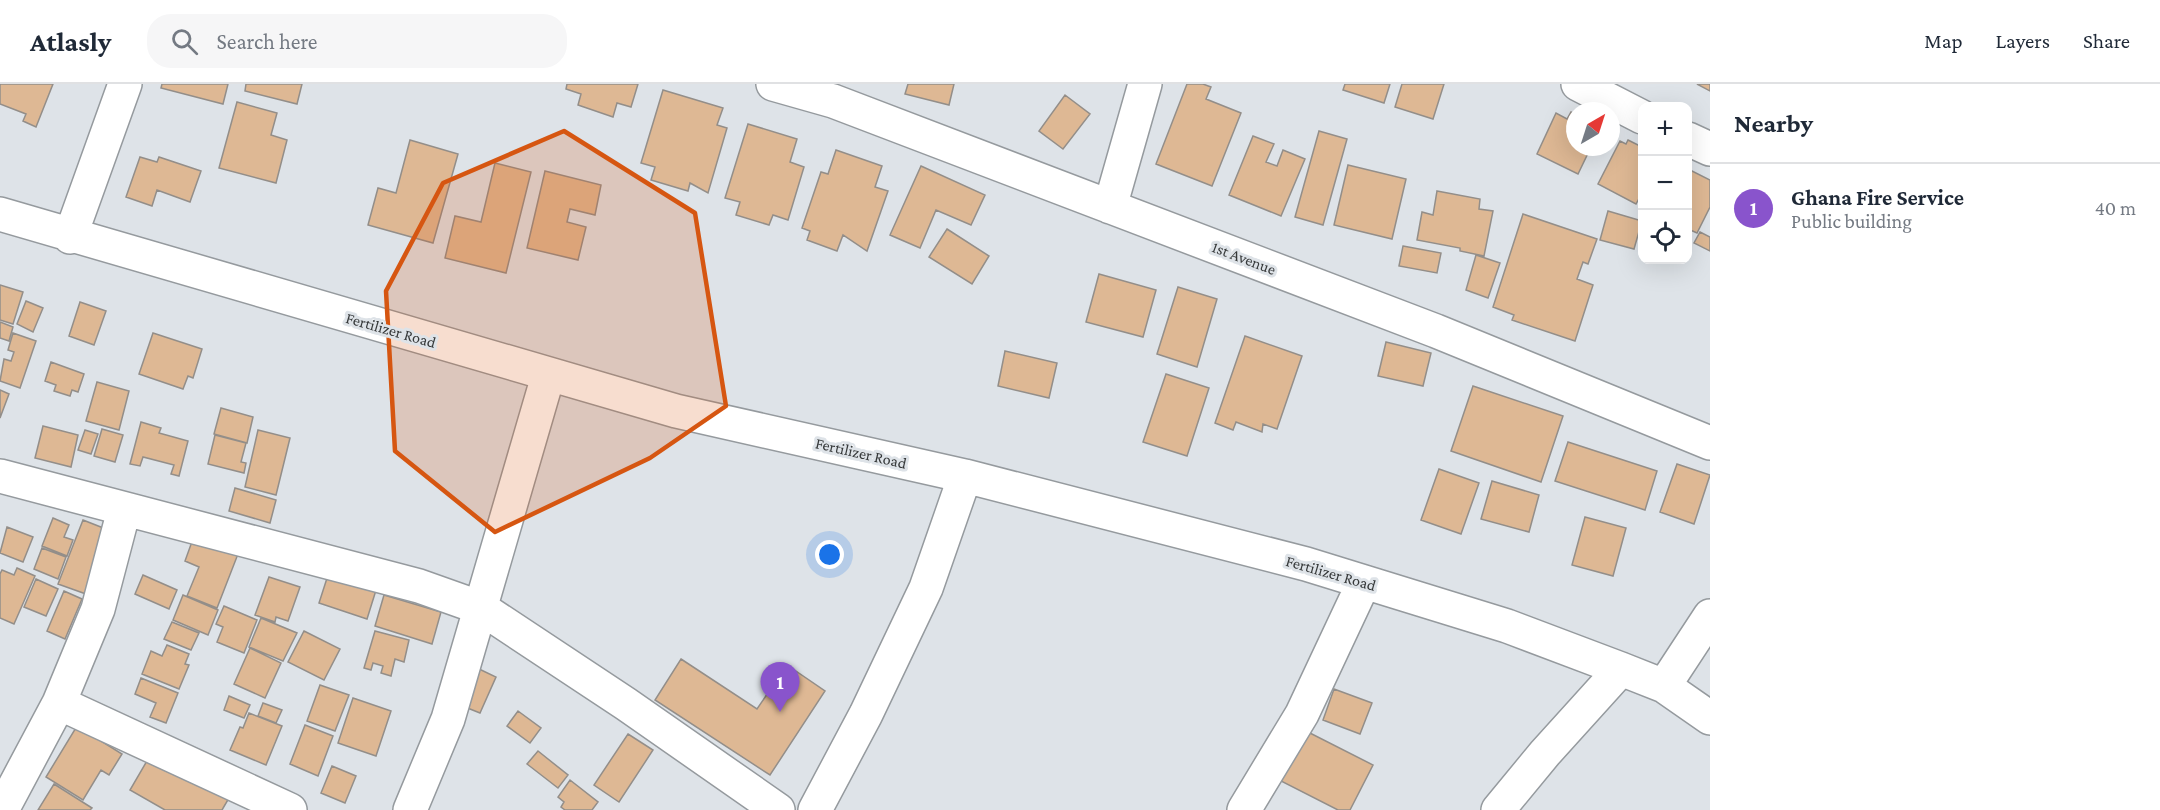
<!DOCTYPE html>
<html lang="en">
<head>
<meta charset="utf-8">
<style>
	:root { --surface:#fff; --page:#f6f6f7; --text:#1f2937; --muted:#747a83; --line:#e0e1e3; --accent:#8954cc }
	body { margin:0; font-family:"Crimson Pro",serif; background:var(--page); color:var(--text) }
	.controls { position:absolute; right:18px; top:18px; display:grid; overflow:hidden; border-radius:12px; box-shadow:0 6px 24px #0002 }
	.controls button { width:54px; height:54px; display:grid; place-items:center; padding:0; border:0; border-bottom:2px solid var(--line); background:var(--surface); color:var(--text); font:30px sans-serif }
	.compass { position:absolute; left:1566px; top:18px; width:54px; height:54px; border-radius:50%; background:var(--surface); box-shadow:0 6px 24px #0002; rotate:39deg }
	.you { position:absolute; left:830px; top:471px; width:21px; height:21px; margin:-15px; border:4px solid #fff; border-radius:50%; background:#1a73e8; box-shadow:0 0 0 9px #1a73e833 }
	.badge { display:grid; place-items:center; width:39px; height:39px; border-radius:50%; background:var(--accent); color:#fff; font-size:20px; font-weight:700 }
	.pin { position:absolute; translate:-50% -50px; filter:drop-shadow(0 2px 3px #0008) }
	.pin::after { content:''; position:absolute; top:32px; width:21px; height:18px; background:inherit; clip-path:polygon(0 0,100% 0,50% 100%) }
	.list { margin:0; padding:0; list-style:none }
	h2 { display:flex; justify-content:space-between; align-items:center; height:78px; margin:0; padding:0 24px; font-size:26px }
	h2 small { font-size:20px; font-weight:400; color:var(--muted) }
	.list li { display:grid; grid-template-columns:39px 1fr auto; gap:18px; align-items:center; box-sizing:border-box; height:90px; padding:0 24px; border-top:2px solid var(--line) }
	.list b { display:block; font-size:22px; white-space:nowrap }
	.list p { margin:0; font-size:20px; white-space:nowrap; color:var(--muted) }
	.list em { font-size:20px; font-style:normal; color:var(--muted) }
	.icon { flex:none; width:33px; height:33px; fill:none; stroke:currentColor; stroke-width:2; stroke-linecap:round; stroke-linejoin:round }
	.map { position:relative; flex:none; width:1710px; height:726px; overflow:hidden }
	header { display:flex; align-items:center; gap:36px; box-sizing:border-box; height:84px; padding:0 30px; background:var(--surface); border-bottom:2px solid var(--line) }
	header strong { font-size:28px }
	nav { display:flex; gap:33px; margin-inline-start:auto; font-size:21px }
	.search { width:420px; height:54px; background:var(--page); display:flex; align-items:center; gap:15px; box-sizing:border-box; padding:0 21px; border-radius:24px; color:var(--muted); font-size:22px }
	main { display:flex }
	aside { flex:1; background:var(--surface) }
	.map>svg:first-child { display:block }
	.building { fill:#deb894; stroke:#938e89; stroke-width:1.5 }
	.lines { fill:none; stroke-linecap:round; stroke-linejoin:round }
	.minor-casing { stroke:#959a9e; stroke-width:36 }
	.minor { stroke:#fff; stroke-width:33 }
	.marked { fill:#d65611; fill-opacity:0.2; stroke:#d65611; stroke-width:4.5; stroke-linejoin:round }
	.labels { text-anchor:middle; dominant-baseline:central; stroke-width:6; stroke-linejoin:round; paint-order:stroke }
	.street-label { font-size:16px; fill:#36393a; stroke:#dee3e8 }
</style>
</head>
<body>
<header>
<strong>Atlasly</strong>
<div class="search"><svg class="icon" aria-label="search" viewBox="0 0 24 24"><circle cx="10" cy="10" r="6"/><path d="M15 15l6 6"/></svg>Search here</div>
<nav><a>Map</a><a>Layers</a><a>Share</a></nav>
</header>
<main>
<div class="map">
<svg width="1710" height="726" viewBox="0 0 1710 726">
	<rect width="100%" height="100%" fill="#dee3e8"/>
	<path class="building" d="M 0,0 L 53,0 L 36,43 L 23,37 L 26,30 L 0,20 Z
		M 162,0 L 228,0 L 223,20 L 161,4 Z
		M 246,0 L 302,0 L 297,20 L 245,7 Z
		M 567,0 L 638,0 L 631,23 L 617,19 L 613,33 L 578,21 L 581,10 L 566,5 Z
		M 908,0 L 954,0 L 949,21 L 905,10 Z
		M 1187,0 L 1203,0 L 1211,3 L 1206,15 L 1241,29 L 1212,102 L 1156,80 Z
		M 1345,0 L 1390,0 L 1384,19 L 1343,6 Z
		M 1402,0 L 1444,0 L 1433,35 L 1395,23 Z
		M 1697,0 L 1710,0 L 1710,7 Z
		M 663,6 L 723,24 L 717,41 L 727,44 L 708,109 L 690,99 L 688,107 L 651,96 L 655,83 L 641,79 Z
		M 1065,11 L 1090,30 L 1063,65 L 1039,47 Z
		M 237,18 L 277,29 L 271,51 L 287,56 L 276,99 L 219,84 Z
		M 1571,28 L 1575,30 L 1575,63 L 1591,63 L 1578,90 L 1537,70 L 1556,29 L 1567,35 Z
		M 748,40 L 797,55 L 790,78 L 804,83 L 788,136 L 773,131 L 769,141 L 736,131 L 740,118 L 725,114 Z
		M 1319,47 L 1347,55 L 1323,141 L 1295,133 Z
		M 1253,52 L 1274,60 L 1266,78 L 1277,82 L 1283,66 L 1305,75 L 1281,132 L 1229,111 Z
		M 410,56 L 458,70 L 433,159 L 368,141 L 378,104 L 396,109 Z
		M 1628,56 L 1642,63 L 1642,109 L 1636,120 L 1598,100 L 1620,57 L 1626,60 Z
		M 836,66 L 882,82 L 875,103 L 888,107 L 867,167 L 843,151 L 837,167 L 807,156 L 810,147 L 802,144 L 821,88 L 828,90 Z
		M 140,73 L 157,78 L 159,73 L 201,87 L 190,118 L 157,106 L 152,122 L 126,113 Z
		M 495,79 L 531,88 L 506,189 L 445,174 L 455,132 L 481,138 Z
		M 1348,81 L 1406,95 L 1392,155 L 1334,141 Z
		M 921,82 L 985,111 L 971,141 L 936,126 L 920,164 L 890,151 Z
		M 1688,85 L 1710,96 L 1710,123 L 1697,149 L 1688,145 Z
		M 545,87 L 601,101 L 595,131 L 570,125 L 567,138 L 586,143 L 578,176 L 527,164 Z
		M 1437,107 L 1480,115 L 1479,125 L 1493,127 L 1484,172 L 1460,167 L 1460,164 L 1417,156 L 1422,128 L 1433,131 Z
		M 1608,127 L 1642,137 L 1634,165 L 1600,156 Z
		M 1523,130 L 1597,155 L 1588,180 L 1583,178 L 1577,195 L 1593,201 L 1575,257 L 1512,236 L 1514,231 L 1493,223 Z
		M 947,145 L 989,172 L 972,200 L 929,173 Z
		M 1700,148 L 1710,153 L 1710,167 L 1694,159 Z
		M 1403,162 L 1441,169 L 1437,189 L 1399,182 Z
		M 1476,171 L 1500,179 L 1488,214 L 1466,206 Z
		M 1099,190 L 1156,206 L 1143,253 L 1086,238 Z
		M 0,201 L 23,208 L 13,240 L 0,236 Z
		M 1178,203 L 1217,215 L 1197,283 L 1157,270 Z
		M 26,217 L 43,224 L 33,248 L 17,240 Z
		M 80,218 L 106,227 L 94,261 L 69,252 Z
		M 0,238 L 13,243 L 9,257 L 0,254 Z
		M 13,249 L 36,257 L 20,304 L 0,297 L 4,275 L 11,277 L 14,268 L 8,266 Z
		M 153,249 L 202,265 L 193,294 L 188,292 L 183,305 L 139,290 Z
		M 1245,252 L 1302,272 L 1277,345 L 1263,340 L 1262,348 L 1236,338 L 1233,346 L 1215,339 Z
		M 1386,258 L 1431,269 L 1423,302 L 1378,292 Z
		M 1005,267 L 1057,279 L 1049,314 L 998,302 Z
		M 51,278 L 84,290 L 78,308 L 72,306 L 70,312 L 54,307 L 56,301 L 45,297 Z
		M 1166,290 L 1209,304 L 1187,372 L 1143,358 Z
		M 97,298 L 129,307 L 119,346 L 86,337 Z
		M 1473,302 L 1563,332 L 1541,398 L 1451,367 Z
		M 0,306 L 9,310 L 0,334 Z
		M 221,324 L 253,333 L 247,359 L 214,350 Z
		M 141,338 L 161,344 L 159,349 L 188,357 L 179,392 L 171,390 L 174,381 L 143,373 L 140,382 L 130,380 Z
		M 43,342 L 78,351 L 71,383 L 35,374 Z
		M 102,345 L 123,351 L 115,378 L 94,372 Z
		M 85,346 L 98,350 L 91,370 L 78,366 Z
		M 258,346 L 290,354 L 276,411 L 245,403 Z
		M 215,351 L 246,359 L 241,378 L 246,379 L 244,389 L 208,380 Z
		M 1568,358 L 1657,387 L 1645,426 L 1555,397 Z
		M 1677,380 L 1710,391 L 1694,440 L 1660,428 Z
		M 1439,385 L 1479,399 L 1461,450 L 1421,436 Z
		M 1492,397 L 1539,411 L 1529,448 L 1481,435 Z
		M 235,404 L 276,416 L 270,439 L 229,427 Z
		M 1585,433 L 1626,444 L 1613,492 L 1572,481 Z
		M 53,434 L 69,441 L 64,453 L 73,456 L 67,472 L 42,462 Z
		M 83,436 L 116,449 L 86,510 L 58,500 Z
		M 7,443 L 33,453 L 23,478 L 0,469 Z
		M 194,452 L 238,470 L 217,524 L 187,512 L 199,483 L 185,477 Z
		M 42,464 L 66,473 L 58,495 L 34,485 Z
		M 17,484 L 35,492 L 14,540 L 0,534 L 0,490 L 2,486 L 14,491 Z
		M 329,488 L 377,503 L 367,535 L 319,519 Z
		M 143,491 L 177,506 L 169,525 L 135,510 Z
		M 269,493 L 300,503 L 288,537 L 276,533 L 275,538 L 255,531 Z
		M 36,495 L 58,505 L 46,532 L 24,523 Z
		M 64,507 L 82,515 L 65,555 L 47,547 Z
		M 183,511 L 218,526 L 208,551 L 173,536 Z
		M 384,511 L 441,528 L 432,560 L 375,542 Z
		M 224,522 L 257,536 L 244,569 L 217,558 L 223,543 L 216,540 Z
		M 261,534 L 297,549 L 283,577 L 249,563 Z
		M 172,538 L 199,549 L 191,566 L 164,555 Z
		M 304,547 L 340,565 L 324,596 L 288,578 Z
		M 375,547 L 409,556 L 404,578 L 395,575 L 391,592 L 381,589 L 383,582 L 373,579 L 371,586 L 364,584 Z
		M 167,561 L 189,570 L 185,580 L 189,581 L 179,605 L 142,590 L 151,567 L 162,572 Z
		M 250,564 L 281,579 L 265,614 L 234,600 Z
		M 681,575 L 757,625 L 787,581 L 825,607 L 770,691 L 655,616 Z
		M 477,584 L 496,593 L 480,629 L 460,621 Z
		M 141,594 L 178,609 L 166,639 L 150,633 L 156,619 L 135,610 Z
		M 320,601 L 349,611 L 335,647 L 307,637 Z
		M 1334,605 L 1372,619 L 1360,650 L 1323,636 Z
		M 229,612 L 250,621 L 244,634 L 224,626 Z
		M 353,614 L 391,627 L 376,672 L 338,659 Z
		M 263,619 L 282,626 L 276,639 L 258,632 Z
		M 518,627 L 541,644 L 530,659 L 507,642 Z
		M 249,629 L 282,642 L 266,681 L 230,666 L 240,643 L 243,644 Z
		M 305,641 L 333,652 L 318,692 L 290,680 Z
		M 77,642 L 122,670 L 109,691 L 101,686 L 83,716 L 46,693 Z
		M 1304,646 L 1373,681 L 1350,726 L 1338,726 L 1279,696 Z
		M 628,650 L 653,666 L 619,718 L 594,701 Z
		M 538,667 L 568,691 L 558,704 L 527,680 Z
		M 151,670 L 229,714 L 222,726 L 165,726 L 130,706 Z
		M 332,682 L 356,692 L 345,719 L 321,709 Z
		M 570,696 L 598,718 L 592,726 L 565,726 L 561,723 L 564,718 L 558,713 Z
		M 54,700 L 92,724 L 90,726 L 38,726 Z"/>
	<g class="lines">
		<defs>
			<path id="minor" d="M 773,0 L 833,17 L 1436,247 L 1710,359
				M 1578,0 L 1642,33
				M 1688,55 L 1710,65
				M 1110,123 L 1145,0
				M 0,130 L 676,327 L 965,392 L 1306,480 L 1507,542 L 1621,585 L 1664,602 L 1710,634
				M 70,153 L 125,0
				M 0,392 L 419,502 L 481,524 L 626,620 L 778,726
				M 1664,602 L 1710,532
				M 59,619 L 98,525 L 124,426
				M 2,726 L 59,619 L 290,726
				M 410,726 L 448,635 L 548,292
				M 815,726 L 866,630 L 926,504 L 965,392
				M 1244,726 L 1302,630 L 1364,498
				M 1498,726 L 1545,669 L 1621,585"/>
		</defs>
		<use href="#minor" class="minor-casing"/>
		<use href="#minor" class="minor"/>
	</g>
	<path class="marked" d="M 564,47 L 695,129 L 726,322 L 650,374 L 495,448 L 395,367 L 386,207 L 443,99 Z"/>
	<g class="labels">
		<g class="street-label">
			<text transform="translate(1244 174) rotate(21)">1st Avenue</text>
			<text transform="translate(391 246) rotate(16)">Fertilizer Road</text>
			<text transform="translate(861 369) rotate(13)">Fertilizer Road</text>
			<text transform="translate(1331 489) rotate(16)">Fertilizer Road</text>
		</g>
	</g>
</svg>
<div class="controls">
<button>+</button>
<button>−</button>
<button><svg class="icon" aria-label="locate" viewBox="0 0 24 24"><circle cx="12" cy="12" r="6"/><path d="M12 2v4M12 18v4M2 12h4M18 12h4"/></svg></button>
</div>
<svg class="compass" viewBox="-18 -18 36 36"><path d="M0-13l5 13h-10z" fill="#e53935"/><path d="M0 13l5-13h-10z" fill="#747a83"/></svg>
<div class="you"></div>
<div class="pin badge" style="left:780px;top:628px">1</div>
</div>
<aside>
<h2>Nearby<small></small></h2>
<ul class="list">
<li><span class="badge">1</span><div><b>Ghana Fire Service</b><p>Public building</p></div><em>40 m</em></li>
</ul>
</aside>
</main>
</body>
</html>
